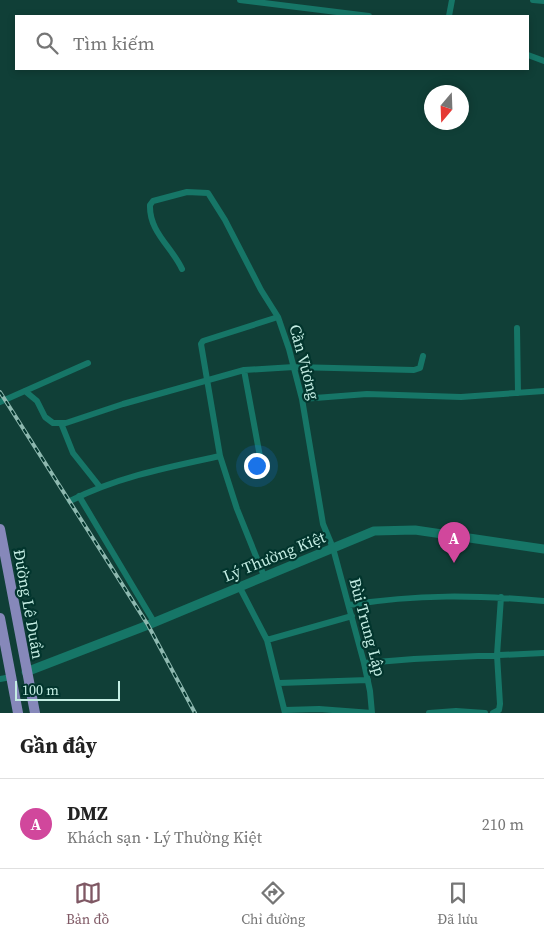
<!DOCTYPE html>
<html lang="vi">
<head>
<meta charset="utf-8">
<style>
	:root { --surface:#fff; --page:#f2f2f2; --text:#222; --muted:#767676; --line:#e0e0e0; --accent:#7f5864 }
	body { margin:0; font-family:"Source Serif 4",serif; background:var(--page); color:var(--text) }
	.compass { position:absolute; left:424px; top:85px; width:45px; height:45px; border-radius:50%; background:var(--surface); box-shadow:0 2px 8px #0003; rotate:199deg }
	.scale { position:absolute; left:15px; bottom:12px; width:105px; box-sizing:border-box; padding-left:5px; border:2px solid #c4ede3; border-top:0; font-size:14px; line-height:18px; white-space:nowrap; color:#c4ede3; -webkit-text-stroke:4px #02352d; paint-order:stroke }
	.you { position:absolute; left:256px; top:465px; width:18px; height:18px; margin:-12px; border:4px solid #fff; border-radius:50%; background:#1a73e8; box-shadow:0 0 0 8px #1a73e833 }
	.badge { display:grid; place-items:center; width:32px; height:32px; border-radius:50%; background:var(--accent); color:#fff; font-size:16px; font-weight:700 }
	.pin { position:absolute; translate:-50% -41px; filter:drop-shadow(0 1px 2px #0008) }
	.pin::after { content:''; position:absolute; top:26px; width:18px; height:15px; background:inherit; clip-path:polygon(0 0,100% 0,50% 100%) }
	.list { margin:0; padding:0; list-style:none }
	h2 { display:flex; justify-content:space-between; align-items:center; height:65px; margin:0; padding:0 20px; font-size:21px }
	h2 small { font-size:16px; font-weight:400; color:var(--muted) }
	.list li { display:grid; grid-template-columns:32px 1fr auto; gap:15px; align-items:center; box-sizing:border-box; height:90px; padding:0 20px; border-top:1px solid var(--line) }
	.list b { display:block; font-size:19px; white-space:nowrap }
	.list p { margin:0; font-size:16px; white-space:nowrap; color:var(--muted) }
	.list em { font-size:16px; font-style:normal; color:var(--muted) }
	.icon { flex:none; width:28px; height:28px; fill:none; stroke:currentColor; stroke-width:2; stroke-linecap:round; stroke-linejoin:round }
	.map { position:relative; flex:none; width:544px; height:713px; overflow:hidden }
	.search { position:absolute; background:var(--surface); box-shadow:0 2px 8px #0003; left:15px; right:15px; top:15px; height:55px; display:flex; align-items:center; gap:12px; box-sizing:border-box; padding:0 18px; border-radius:0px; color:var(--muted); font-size:19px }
	.sheet { height:155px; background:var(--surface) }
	nav { display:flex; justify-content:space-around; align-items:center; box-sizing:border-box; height:70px; border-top:1px solid var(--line); background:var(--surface); font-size:14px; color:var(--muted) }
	nav a { display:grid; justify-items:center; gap:2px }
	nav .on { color:var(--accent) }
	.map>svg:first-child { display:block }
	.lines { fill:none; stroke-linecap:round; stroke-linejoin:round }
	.minor { stroke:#167667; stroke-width:6 }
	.secondary { stroke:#167667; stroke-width:9 }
	.trunk { stroke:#8688ba; stroke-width:10 }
	.rail-casing { stroke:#8db8af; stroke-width:4 }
	.rail { stroke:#02352d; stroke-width:2; stroke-dasharray:5.5; stroke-linecap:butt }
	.labels { text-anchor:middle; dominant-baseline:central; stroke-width:4.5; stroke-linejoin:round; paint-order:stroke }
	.street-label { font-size:16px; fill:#c4ede3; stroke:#02352d }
</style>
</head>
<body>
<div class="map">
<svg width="544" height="713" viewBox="0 0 544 713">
	<rect width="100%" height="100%" fill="#103f37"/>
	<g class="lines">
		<path class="minor" d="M 240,0 L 369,16
			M 533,0 L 544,1
			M 449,16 L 452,0
			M 528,55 L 544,61
			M 182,269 C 172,247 149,232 150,205 L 153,201 L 187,192 L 208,193 L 225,220 L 261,290 L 278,317 L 289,349 L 302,399 L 323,524 L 333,548 L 364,663 L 370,691 L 372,713
			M 517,328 L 518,393
			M 244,370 L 261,462
			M 25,391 L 37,401 L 45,417 L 53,423 L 66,423 L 123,404 L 244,370 L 294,367 L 414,370 L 420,368 L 423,356
			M 302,399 L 367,394 L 461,397 L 544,391
			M 0,402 L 88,363
			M 61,423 L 73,453 L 100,487
			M 79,496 L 154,622
			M 70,501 C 117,477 169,467 220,456
			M 264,576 L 237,509 L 220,456 L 201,344 L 203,341 L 278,317
			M 239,586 L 267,640 L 285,713
			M 349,605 C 418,594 475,595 544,601
			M 267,640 L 352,616
			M 364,663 L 414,659 L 544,653
			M 0,679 L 11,677
			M 279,683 L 368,680
			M 285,710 L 319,709 L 372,713
			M 429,713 L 456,711 L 485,713
			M 493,713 L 499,710 L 500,704 L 497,655 L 501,597"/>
		<path class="secondary" d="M 26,672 L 148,625 L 374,531 L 415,530 L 544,549"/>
		<path class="trunk" d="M 0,529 L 35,713
			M 0,618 L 18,713"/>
		<defs>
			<path id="rail" d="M 0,392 L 148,625 L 195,713"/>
		</defs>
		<use href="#rail" class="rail-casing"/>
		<use href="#rail" class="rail"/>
	</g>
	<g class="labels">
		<g class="street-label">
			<text transform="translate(305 362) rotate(75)">Cần Vương</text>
			<text transform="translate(274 556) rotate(-22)">Lý Thường Kiệt</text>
			<text transform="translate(29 604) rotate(80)">Đường Lê Duẩn</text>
			<text transform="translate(368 627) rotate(75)">Bùi Trung Lập</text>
		</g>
	</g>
</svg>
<svg class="compass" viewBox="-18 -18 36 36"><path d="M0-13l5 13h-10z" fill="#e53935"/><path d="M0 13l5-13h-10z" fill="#767676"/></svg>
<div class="scale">100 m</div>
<div class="you"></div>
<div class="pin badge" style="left:454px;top:563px;background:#d1479c">A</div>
<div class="search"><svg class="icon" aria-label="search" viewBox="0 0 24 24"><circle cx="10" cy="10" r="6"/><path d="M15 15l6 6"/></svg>Tìm kiếm</div>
</div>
<section class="sheet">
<h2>Gần đây<small></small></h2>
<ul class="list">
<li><span class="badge" style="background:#d1479c">A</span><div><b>DMZ</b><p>Khách sạn · Lý Thường Kiệt</p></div><em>210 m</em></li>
</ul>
</section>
<nav>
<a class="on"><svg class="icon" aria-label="map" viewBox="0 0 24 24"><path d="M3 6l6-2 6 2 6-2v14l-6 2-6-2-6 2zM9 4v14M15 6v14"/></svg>Bản đồ</a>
<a><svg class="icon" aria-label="directions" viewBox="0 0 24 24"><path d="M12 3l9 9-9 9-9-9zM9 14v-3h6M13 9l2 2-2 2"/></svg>Chỉ đường</a>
<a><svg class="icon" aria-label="saved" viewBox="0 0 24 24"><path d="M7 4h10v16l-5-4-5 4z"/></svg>Đã lưu</a>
</nav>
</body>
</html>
